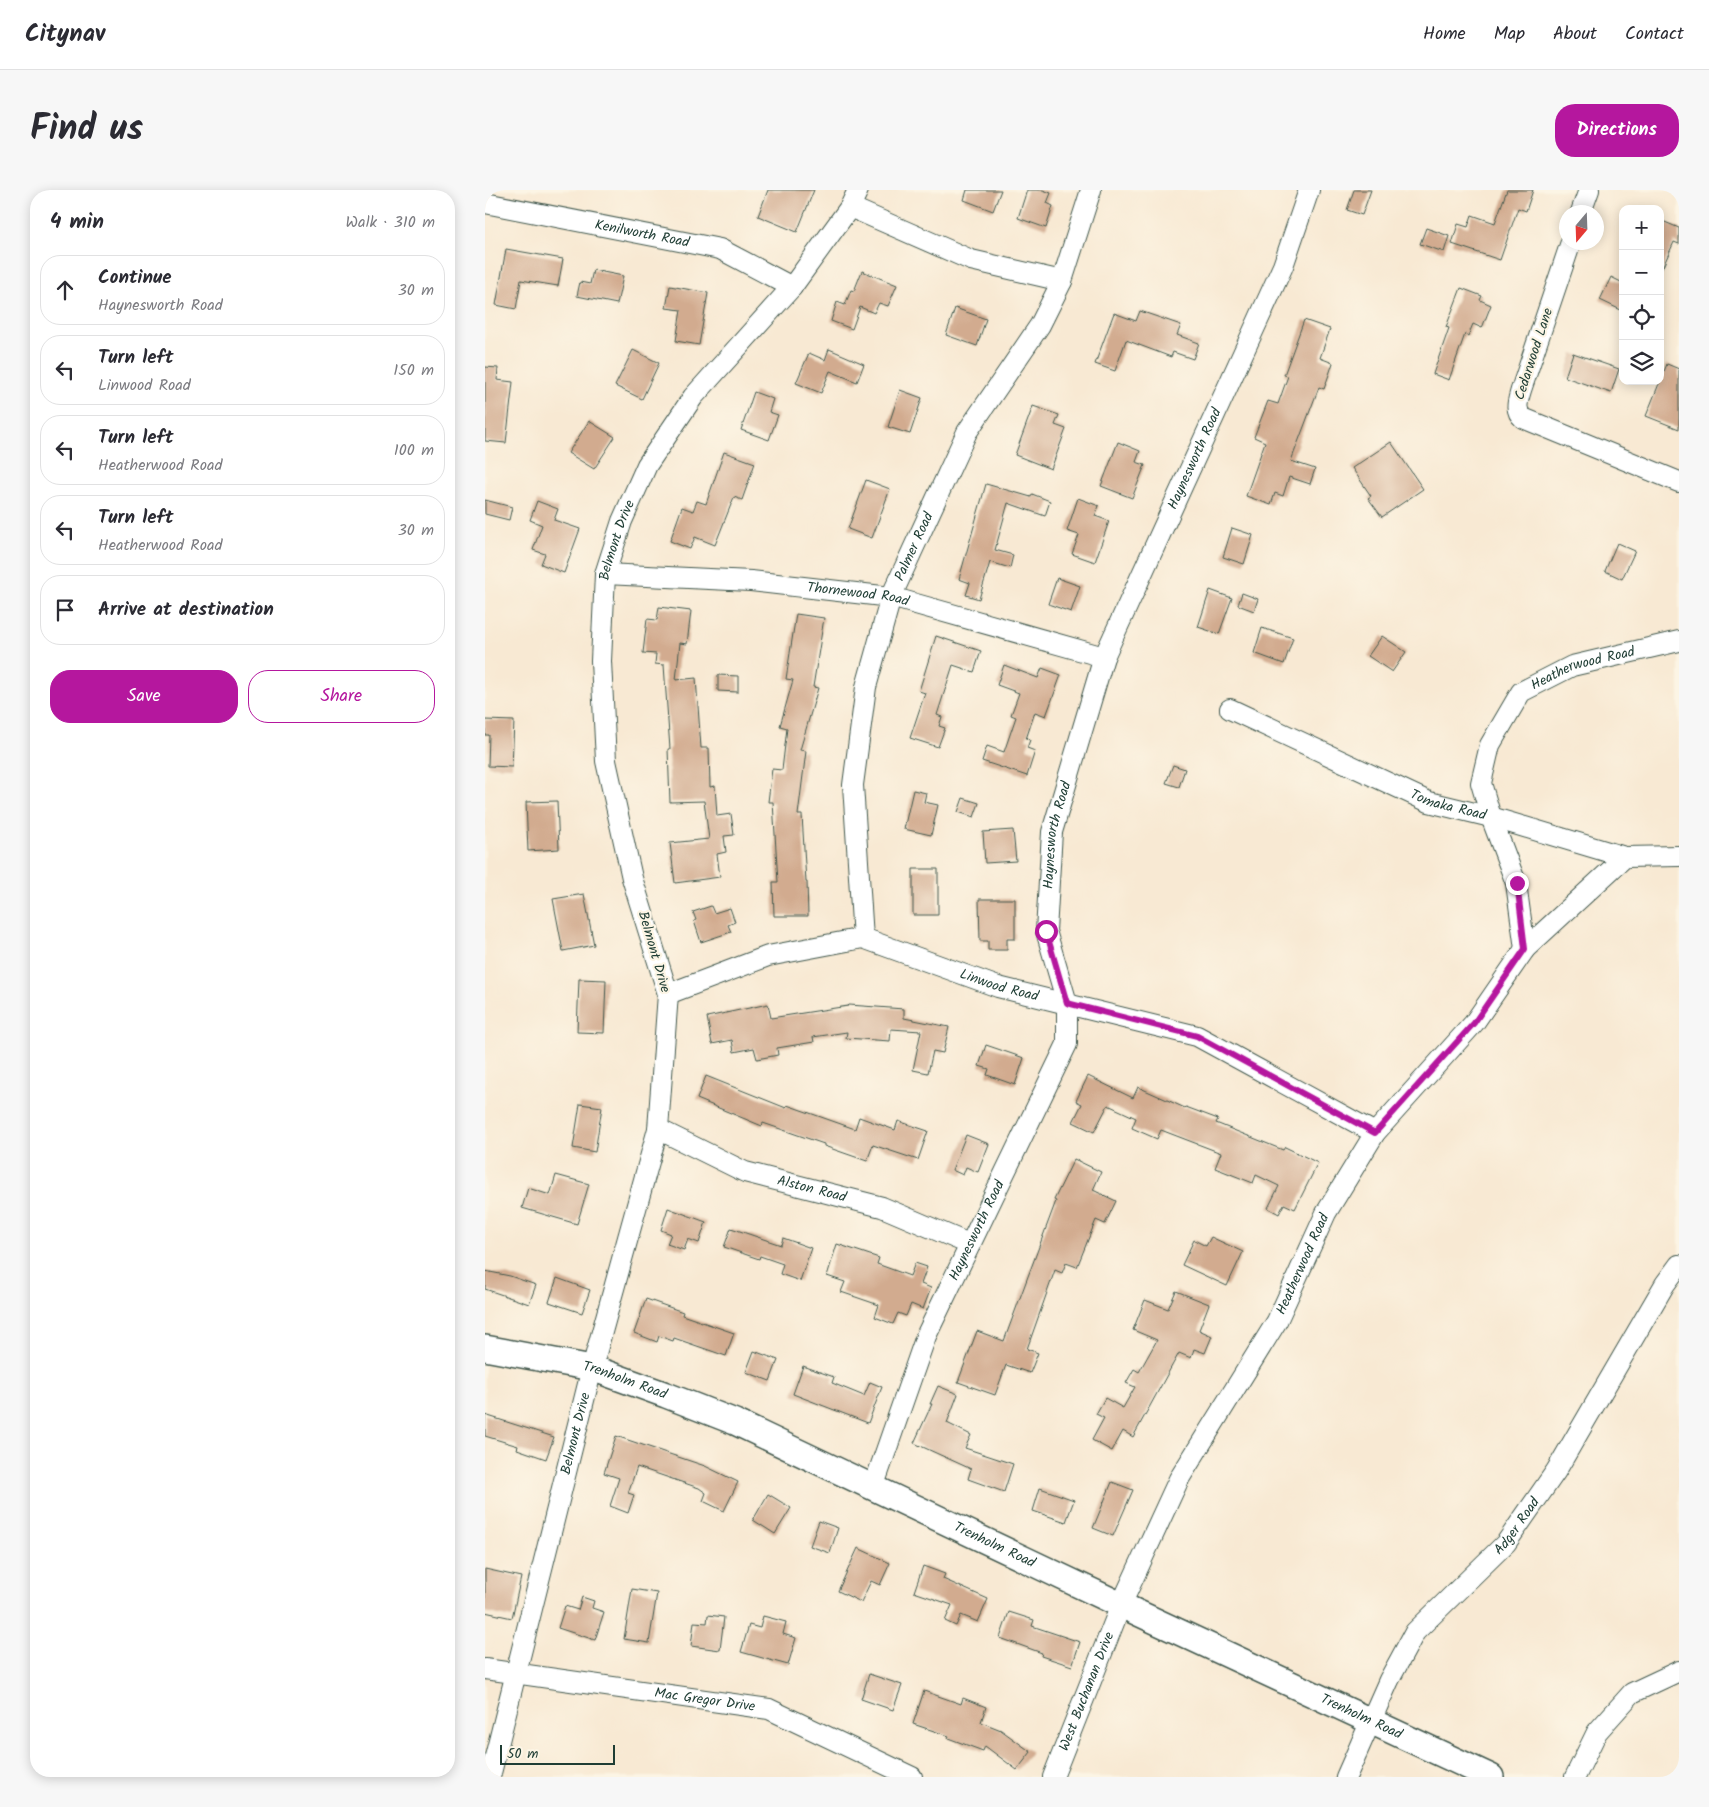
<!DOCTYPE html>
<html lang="en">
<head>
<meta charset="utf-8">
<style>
	:root { --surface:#fff; --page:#f7f7f7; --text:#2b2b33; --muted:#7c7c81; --line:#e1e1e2; --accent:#b5179e }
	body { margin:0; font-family:Kalam,sans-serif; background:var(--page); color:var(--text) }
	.controls { position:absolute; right:15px; top:15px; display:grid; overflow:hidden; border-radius:10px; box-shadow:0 2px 12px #0003 }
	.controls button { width:45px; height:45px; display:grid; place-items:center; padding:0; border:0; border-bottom:1px solid var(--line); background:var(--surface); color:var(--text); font:25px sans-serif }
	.compass { position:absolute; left:1074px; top:15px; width:45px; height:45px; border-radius:50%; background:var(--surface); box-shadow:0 2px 12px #0003; rotate:199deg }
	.scale { position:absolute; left:15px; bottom:12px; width:115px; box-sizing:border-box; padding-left:5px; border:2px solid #1f3d34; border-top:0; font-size:14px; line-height:18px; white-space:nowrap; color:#1f3d34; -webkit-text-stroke:4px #fcf5e5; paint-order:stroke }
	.stop { position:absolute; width:15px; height:15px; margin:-11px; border:4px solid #b5179e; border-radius:50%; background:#fff }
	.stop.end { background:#b5179e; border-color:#fff; box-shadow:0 1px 5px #0008 }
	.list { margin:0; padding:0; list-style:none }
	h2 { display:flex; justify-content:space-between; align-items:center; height:65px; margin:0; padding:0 20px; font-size:21px }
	h2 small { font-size:16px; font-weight:400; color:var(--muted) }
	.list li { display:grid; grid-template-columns:32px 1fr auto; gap:15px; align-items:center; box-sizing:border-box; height:70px; margin:0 10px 10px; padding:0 10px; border:1px solid var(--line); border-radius:20px }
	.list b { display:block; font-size:19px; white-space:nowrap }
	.list p { margin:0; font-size:16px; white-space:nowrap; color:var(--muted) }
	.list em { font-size:16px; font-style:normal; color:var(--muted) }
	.actions { display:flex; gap:10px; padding:15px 20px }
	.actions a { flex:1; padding:11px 0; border:1px solid var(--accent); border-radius:20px; text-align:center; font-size:18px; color:var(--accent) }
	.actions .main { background:var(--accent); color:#fff }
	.icon { flex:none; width:28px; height:28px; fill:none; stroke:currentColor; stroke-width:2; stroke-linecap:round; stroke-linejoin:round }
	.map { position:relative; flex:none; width:1194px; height:1587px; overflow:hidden; border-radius:20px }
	header { display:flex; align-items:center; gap:30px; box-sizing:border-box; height:70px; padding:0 25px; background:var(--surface); border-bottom:1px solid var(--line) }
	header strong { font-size:24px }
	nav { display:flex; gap:28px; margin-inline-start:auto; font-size:18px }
	.intro { display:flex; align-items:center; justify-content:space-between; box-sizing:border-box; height:120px; padding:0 30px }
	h1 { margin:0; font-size:35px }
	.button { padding:12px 22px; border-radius:20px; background:var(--accent); color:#fff; font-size:18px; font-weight:700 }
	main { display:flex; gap:30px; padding:0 30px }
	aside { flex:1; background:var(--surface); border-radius:20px; box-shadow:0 2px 12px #0003 }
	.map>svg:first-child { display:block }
	.building { fill:#d2ab8f }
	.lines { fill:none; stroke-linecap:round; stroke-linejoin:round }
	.minor-casing { stroke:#40574c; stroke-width:22 }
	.major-casing { stroke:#40574c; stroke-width:28 }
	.minor { stroke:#fff; stroke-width:20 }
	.major { stroke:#fff; stroke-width:25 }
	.route { stroke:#b5179e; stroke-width:6 }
	.labels { text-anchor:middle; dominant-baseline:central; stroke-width:4.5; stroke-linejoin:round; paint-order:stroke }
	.street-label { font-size:14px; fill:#1f3d34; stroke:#fcf5e5 }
</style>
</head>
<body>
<header>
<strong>Citynav</strong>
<nav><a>Home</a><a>Map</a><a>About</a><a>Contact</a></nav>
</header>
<div class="intro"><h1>Find us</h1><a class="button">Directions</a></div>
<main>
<aside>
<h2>4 min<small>Walk · 310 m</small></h2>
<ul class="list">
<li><svg class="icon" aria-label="ahead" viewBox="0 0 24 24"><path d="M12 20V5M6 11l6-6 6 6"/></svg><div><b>Continue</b><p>Haynesworth Road</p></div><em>30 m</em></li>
<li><svg class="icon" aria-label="left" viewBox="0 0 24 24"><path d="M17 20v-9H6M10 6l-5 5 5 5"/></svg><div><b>Turn left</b><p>Linwood Road</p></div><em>150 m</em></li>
<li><svg class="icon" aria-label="left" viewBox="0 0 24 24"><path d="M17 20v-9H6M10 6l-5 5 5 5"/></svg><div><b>Turn left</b><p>Heatherwood Road</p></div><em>100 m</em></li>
<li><svg class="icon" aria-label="left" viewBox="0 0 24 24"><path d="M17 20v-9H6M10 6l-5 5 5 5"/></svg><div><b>Turn left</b><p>Heatherwood Road</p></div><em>30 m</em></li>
<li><svg class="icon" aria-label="arrive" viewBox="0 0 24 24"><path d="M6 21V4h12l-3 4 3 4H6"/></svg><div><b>Arrive at destination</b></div></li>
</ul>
<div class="actions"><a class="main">Save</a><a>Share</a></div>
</aside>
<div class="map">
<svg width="1194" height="1587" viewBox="0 0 1194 1587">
	<rect width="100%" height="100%" fill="#fcf5e5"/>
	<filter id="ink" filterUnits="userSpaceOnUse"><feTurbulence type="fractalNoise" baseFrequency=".02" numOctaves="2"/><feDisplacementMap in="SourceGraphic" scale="10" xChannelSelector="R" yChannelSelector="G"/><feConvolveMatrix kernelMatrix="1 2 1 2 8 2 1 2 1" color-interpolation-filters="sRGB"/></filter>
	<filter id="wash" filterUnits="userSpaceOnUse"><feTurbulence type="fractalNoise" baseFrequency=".0096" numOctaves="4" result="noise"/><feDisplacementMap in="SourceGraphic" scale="20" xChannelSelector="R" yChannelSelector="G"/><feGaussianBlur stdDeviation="1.12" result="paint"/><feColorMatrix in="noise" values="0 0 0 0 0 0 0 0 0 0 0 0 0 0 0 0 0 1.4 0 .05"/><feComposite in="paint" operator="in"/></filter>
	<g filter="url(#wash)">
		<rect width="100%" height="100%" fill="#f8e9d3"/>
		<g id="blocks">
			<path class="building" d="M 283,0 L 329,0 L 312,42 L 273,26 Z
				M 482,0 L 516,0 L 508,21 L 479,10 Z
				M 542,0 L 558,0 L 566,3 L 562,13 L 568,16 L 561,38 L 533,28 Z
				M 869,0 L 886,0 L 877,25 L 862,20 Z
				M 1022,0 L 1048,0 L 1041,21 L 1033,18 L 1015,70 L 967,54 L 973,34 L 983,37 L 987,25 L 1010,33 Z
				M 1175,30 L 1194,38 L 1194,54 L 1189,52 L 1175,83 Z
				M 941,38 L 964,46 L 959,62 L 935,54 Z
				M 21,59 L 78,69 L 73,96 L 36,90 L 31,119 L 11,115 Z
				M 108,80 L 138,86 L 132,114 L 92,106 L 95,92 L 105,94 Z
				M 377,81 L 412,95 L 403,116 L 394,113 L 389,123 L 375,117 L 367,139 L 346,131 L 352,112 L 360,115 L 366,100 L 369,101 Z
				M 1126,87 L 1138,93 L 1138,121 L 1115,110 Z
				M 185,96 L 223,103 L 214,155 L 191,151 L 196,120 L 181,118 Z
				M 976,98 L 997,106 L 995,110 L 1006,115 L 997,138 L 988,134 L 983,146 L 980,144 L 964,190 L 948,184 L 964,138 L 961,137 Z
				M 470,118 L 501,129 L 492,156 L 461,145 Z
				M 655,121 L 696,135 L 692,145 L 714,153 L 708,169 L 688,162 L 686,167 L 641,150 L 630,181 L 610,174 L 629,123 L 651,131 Z
				M 819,130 L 845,139 L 835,168 L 848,173 L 839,199 L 834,197 L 806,271 L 830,279 L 825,294 L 804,287 L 798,306 L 790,303 L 786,315 L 761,306 L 780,252 L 769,247 L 783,211 L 793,214 L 803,186 L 799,185 Z
				M 344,159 L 379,174 L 372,192 L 345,181 L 336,203 L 311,193 L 324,163 L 340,170 Z
				M 148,160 L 174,173 L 157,209 L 130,196 Z
				M 1088,163 L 1134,179 L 1126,203 L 1080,187 Z
				M 1182,174 L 1194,179 L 1194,239 L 1161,226 Z
				M 0,177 L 13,178 L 12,190 L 28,192 L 21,253 L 0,251 Z
				M 415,200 L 437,208 L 425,244 L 403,237 Z
				M 269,202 L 288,209 L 284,222 L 293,225 L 284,250 L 256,240 Z
				M 548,216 L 574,225 L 570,235 L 581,239 L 566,279 L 530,265 Z
				M 104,231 L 130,247 L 109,279 L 83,263 Z
				M 633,252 L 655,261 L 651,272 L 660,275 L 647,308 L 616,296 Z
				M 906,252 L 938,299 L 897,327 L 883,308 L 886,306 L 867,278 Z
				M 239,262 L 270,273 L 257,310 L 249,307 L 230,355 L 210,347 L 205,359 L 185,351 L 197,317 L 208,321 L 212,311 L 221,314 Z
				M 381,290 L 405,299 L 387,348 L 363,339 Z
				M 501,294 L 546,307 L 547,304 L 565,311 L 560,326 L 523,313 L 510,360 L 528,365 L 525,378 L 505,372 L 494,409 L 481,405 L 485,393 L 474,389 Z
				M 593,308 L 614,316 L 610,326 L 624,331 L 610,372 L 587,364 L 594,345 L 582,341 Z
				M 0,310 L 27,317 L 24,330 L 0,324 Z
				M 52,311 L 73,319 L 69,330 L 95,339 L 79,383 L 56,374 L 60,364 L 48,360 L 57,335 L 45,330 Z
				M 747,338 L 768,345 L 759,374 L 738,367 Z
				M 1132,353 L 1150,361 L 1137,389 L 1120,381 Z
				M 572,388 L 595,396 L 586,422 L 563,414 Z
				M 725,400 L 747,408 L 734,444 L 713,437 Z
				M 757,403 L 773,409 L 769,421 L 753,415 Z
				M 174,417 L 206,421 L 202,454 L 195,453 L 191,490 L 211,488 L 216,558 L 224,558 L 225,597 L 230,596 L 232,626 L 246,624 L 249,645 L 239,646 L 241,662 L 232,664 L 235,687 L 190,693 L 185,653 L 224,649 L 219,611 L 185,612 L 183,559 L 185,559 L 179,475 L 170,474 L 171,464 L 158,463 L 162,429 L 172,430 Z
				M 311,424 L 339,428 L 328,497 L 333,498 L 315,560 L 321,561 L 313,625 L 317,625 L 321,692 L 322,692 L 323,726 L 289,726 L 288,692 L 293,692 L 288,612 L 283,612 L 287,579 L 297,580 L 302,538 L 295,536 L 308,490 L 301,489 Z
				M 777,438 L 808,448 L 799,474 L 769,463 Z
				M 451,446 L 496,461 L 489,482 L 468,475 L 452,525 L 457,527 L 454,536 L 460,538 L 453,557 L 425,548 L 440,503 L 434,501 Z
				M 897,446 L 921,462 L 907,482 L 883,466 Z
				M 519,475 L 553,488 L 557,478 L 576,485 L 561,526 L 550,522 L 541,549 L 545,550 L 542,558 L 550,561 L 542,586 L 497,571 L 502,556 L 519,562 L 531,527 L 526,525 L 534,503 L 512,495 Z
				M 233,485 L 253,486 L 253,502 L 233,501 Z
				M 0,530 L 29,531 L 27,577 L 3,576 L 4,545 L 0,545 Z
				M 688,575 L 700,579 L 694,597 L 681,593 Z
				M 428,600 L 441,603 L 439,612 L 453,615 L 446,645 L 419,639 Z
				M 478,608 L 494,613 L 489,627 L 473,622 Z
				M 72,611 L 74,659 L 43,661 L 41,612 Z
				M 528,640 L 531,671 L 500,673 L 498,642 Z
				M 428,679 L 453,679 L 453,725 L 428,725 Z
				M 99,704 L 109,755 L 78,761 L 68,709 Z
				M 494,709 L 530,709 L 530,749 L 522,749 L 522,760 L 503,760 L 503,751 L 495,751 Z
				M 226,716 L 229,723 L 245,718 L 250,732 L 243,735 L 246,742 L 216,752 L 209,731 L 211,730 L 208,722 Z
				M 94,789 L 121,790 L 119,843 L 92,842 Z
				M 283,814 L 286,828 L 363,816 L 364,815 L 419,819 L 419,828 L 464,837 L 458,863 L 448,861 L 443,883 L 428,880 L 436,841 L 406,839 L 405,851 L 361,848 L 362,842 L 328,847 L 329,852 L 292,858 L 293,865 L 272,869 L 269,858 L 249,862 L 247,850 L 227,854 L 222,827 Z
				M 501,855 L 539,868 L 530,895 L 502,885 L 504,879 L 494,876 Z
				M 221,886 L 301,918 L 302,915 L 370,939 L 374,927 L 410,940 L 413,931 L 443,941 L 433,970 L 388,955 L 382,971 L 339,956 L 339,954 L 278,933 L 277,936 L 212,909 Z
				M 603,886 L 648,908 L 653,897 L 700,918 L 701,917 L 733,929 L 731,933 L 798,960 L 800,957 L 833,973 L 810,1019 L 799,1014 L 794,1024 L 783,1018 L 794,996 L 771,985 L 768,993 L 730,978 L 736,963 L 676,940 L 672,949 L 647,938 L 651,928 L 623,915 L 609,942 L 588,932 L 597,914 L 591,911 Z
				M 95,914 L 117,917 L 110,962 L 88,958 Z
				M 481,945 L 504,954 L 493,982 L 481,977 L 478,985 L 467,980 Z
				M 589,969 L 616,982 L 608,1000 L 631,1011 L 620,1034 L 611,1030 L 592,1077 L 581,1073 L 577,1083 L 570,1080 L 542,1159 L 553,1163 L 545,1183 L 521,1175 L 510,1205 L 473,1192 L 492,1141 L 519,1151 L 571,1011 L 569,1010 Z
				M 71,985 L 104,994 L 92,1034 L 37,1018 L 43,998 L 65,1005 Z
				M 183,1018 L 221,1032 L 214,1053 L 203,1049 L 199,1060 L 182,1054 L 186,1044 L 176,1040 Z
				M 246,1038 L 296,1055 L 298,1048 L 326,1058 L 315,1091 L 295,1084 L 298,1074 L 275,1066 L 274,1069 L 239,1057 Z
				M 726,1047 L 758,1062 L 742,1096 L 697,1075 L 709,1050 L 721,1056 Z
				M 352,1054 L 394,1068 L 392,1074 L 425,1086 L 430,1073 L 442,1077 L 436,1094 L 446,1098 L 438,1119 L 426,1114 L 421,1126 L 413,1123 L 408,1134 L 390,1127 L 394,1115 L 356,1102 L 360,1092 L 342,1086 Z
				M 0,1081 L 25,1086 L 51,1095 L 44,1114 L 0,1099 Z
				M 72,1088 L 105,1100 L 97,1123 L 64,1112 Z
				M 691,1101 L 724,1114 L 714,1140 L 727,1146 L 720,1163 L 709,1159 L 706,1168 L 694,1163 L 648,1247 L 638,1241 L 627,1261 L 607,1250 L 619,1228 L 611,1224 L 620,1208 L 638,1218 L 650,1197 L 641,1193 L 649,1179 L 654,1182 L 672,1150 L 648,1140 L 660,1110 L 683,1119 Z
				M 161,1109 L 198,1122 L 197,1125 L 249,1143 L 241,1166 L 189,1148 L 188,1151 L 174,1146 L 172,1152 L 149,1143 Z
				M 269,1161 L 293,1170 L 285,1191 L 261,1182 Z
				M 318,1176 L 349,1187 L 347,1193 L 379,1206 L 385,1192 L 397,1197 L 383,1233 L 308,1204 Z
				M 453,1196 L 473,1204 L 462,1233 L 486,1245 L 480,1258 L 528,1274 L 519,1302 L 483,1289 L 486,1279 L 429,1253 L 447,1214 L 445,1214 Z
				M 0,1225 L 69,1247 L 61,1269 L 32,1259 L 33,1256 L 0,1246 Z
				M 131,1246 L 220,1276 L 253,1292 L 239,1321 L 218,1311 L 221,1303 L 214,1298 L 152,1277 L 143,1303 L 149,1305 L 143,1323 L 125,1316 L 134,1288 L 119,1283 Z
				M 627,1292 L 648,1300 L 628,1346 L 608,1338 Z
				M 555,1298 L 589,1310 L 581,1332 L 548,1321 Z
				M 283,1304 L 306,1318 L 290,1344 L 268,1330 Z
				M 334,1331 L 353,1338 L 345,1363 L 325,1356 Z
				M 373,1358 L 405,1373 L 395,1395 L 386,1391 L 376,1412 L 353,1401 Z
				M 438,1376 L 460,1384 L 458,1389 L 503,1409 L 493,1432 L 476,1425 L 471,1436 L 460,1431 L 467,1415 L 429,1402 Z
				M 0,1379 L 36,1387 L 27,1428 L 0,1422 Z
				M 147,1399 L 172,1403 L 164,1453 L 139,1449 Z
				M 97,1407 L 109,1411 L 107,1418 L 119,1422 L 110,1450 L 73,1438 L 80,1416 L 93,1420 Z
				M 524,1422 L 549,1430 L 547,1436 L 595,1452 L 587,1476 L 556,1466 L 557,1463 L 515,1448 Z
				M 223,1425 L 239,1427 L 235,1460 L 206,1456 L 209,1432 L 222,1433 Z
				M 278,1426 L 301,1432 L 298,1444 L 311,1448 L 303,1475 L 256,1462 L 264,1435 L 275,1438 Z
				M 384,1484 L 417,1495 L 408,1520 L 376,1509 Z
				M 439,1501 L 476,1514 L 478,1508 L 501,1517 L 496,1532 L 516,1540 L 546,1562 L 532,1580 L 500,1556 L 498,1561 L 463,1548 L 464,1546 L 428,1534 Z"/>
		</g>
	</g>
	<g filter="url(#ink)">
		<use href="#blocks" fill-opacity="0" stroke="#40574c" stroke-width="1"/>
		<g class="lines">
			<defs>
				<g id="minor">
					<path id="s1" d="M 0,13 L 235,59 L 307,97"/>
					<path d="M 365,17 L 486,70 L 577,91"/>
					<path d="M 1096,22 L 1104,0"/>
					<path d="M 1086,52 L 1036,200 C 1033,211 1029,220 1038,228 L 1194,292"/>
					<path id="s2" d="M 120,384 L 266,391 L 406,407 L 619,467"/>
					<path id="s3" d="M 745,519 L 944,612 L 1006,627 L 1140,667 L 1194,666"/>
					<path id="s4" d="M 378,748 L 368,595 L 381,497 L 406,407 L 482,242 L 555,135 L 577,91 L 606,0"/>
					<path id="s5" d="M 1040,759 L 1031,693 L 1006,627 L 996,593 L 1005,555 L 1036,502 L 1087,476 L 1194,451"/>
					<path id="s6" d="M 183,804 L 283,766 L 378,748 L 513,797 L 712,846 L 890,943"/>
					<path id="s7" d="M 173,939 L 260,982 L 397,1017 L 484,1054"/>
					<path id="s8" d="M 388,1298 L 441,1146 L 582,854 L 582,813 L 561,741 L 567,642 L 619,467 L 798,76 L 824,0"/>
					<path id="s9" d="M 0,1479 L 284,1519 L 427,1587"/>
					<path id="s10" d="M 5,1587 L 107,1178 L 173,939 L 183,804 L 147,688 L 121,571 L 116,471 L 120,384 L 137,331 L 162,275 L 208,207 L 307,97 L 365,17 L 373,0"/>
					<path id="s11" d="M 568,1587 L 636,1415 L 694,1289 L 792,1131 L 841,1023 L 890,943 L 989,833 L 1040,759 L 1140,667"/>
					<path id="s12" d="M 861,1587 L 904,1490 L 930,1442 L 1021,1353 L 1071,1281 L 1180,1094 L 1194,1075"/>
					<path d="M 1090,1587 L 1112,1542 L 1147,1503 L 1194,1481"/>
				</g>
				<g id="major">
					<path id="s13" d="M 0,1158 L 107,1178 L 181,1205 L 250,1232 L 636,1415 L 1006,1587"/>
				</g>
			</defs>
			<use href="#minor" class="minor-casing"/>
			<use href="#major" class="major-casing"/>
			<use href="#minor" class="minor"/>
			<use href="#major" class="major"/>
		</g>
	</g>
	<g class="lines" filter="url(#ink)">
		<path class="route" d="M 561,741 L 582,813 L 712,846 L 890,943 L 989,833 L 1040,759 L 1032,693"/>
	</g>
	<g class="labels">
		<g class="street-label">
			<text stroke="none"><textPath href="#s1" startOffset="160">Kenilworth Road</textPath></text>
			<text transform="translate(1049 164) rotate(-72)">Cedarwood Lane</text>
			<text stroke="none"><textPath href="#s8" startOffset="1101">Haynesworth Road</textPath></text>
			<text stroke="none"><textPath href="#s10" startOffset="1269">Belmont Drive</textPath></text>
			<text stroke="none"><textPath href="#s4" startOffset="401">Palmer Road</textPath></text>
			<text stroke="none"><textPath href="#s2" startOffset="254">Thornewood Road</textPath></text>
			<text stroke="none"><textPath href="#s5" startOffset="340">Heatherwood Road</textPath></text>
			<text stroke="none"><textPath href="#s3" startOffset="239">Tomaka Road</textPath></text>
			<text stroke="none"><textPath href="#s8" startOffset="698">Haynesworth Road</textPath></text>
			<text transform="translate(169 762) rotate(74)">Belmont Drive</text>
			<text stroke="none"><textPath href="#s6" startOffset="348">Linwood Road</textPath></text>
			<text stroke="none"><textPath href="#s7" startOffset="166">Alston Road</textPath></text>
			<text stroke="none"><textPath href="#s8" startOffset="278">Haynesworth Road</textPath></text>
			<text stroke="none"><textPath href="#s11" startOffset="572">Heatherwood Road</textPath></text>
			<text stroke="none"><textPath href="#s13" startOffset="144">Trenholm Road</textPath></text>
			<text stroke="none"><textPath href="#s10" startOffset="354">Belmont Drive</textPath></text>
			<text stroke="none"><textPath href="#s12" startOffset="308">Adger Road</textPath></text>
			<text stroke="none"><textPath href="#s13" startOffset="549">Trenholm Road</textPath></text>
			<text stroke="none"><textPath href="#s11" startOffset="92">West Buchanan Drive</textPath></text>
			<text stroke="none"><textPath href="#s9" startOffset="222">Mac Gregor Drive</textPath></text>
			<text stroke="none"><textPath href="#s13" startOffset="954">Trenholm Road</textPath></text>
		</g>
	</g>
</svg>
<div class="controls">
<button>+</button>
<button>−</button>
<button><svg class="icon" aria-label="locate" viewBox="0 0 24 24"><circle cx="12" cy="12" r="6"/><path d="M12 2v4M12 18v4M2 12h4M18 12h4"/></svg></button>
<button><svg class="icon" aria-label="layers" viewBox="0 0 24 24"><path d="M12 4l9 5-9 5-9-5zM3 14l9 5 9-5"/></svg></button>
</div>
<svg class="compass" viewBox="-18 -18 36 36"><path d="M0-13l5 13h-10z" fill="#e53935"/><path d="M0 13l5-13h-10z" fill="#7c7c81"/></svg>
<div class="scale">50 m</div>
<div class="stop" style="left:561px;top:741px"></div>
<div class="stop end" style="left:1032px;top:693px"></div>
</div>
</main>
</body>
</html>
